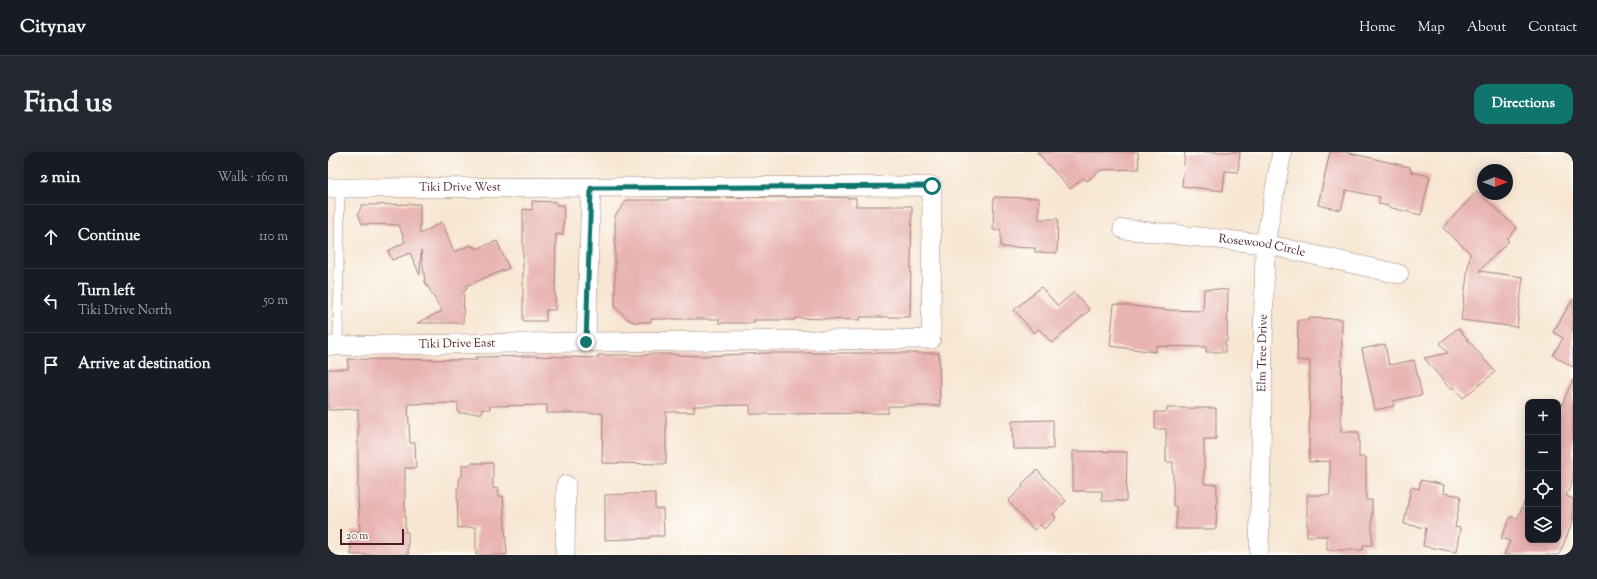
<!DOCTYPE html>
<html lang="en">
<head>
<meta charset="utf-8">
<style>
	:root { --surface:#171b24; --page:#242831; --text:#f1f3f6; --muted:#9ea1a6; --line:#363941; --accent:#0f766e }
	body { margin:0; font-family:"Sorts Mill Goudy",serif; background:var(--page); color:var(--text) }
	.controls { position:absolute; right:12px; bottom:12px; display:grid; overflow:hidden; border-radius:8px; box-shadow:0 2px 10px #0003 }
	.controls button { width:36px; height:36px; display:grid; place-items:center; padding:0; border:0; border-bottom:1px solid var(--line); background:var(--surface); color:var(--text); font:20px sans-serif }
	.compass { position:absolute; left:1149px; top:12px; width:36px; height:36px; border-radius:50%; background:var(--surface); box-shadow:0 2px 10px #0003; rotate:90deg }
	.scale { position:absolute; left:12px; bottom:10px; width:64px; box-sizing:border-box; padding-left:4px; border:2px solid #4a1f2b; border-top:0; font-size:11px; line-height:14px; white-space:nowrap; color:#4a1f2b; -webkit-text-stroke:3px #fdfcf7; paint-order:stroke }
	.stop { position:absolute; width:12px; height:12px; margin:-9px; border:3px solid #0f766e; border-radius:50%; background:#fff }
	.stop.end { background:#0f766e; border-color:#fff; box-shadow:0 1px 4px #0008 }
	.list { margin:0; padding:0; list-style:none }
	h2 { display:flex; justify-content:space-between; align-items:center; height:52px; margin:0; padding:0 16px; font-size:17px }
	h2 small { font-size:13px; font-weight:400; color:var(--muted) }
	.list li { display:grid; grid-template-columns:26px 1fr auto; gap:12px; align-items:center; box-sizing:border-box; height:64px; padding:0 16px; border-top:1px solid var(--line) }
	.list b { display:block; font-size:15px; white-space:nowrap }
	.list p { margin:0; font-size:13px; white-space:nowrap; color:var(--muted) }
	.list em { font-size:13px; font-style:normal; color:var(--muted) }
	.icon { flex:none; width:22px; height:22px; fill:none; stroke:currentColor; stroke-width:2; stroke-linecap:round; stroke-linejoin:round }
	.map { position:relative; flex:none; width:1245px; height:403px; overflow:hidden; border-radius:12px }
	header { display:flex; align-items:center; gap:24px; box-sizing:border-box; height:56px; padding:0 20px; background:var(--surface); border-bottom:1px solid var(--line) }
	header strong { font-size:19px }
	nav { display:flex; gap:22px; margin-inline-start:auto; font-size:14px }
	.intro { display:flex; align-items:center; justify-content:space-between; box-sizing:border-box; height:96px; padding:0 24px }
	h1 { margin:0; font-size:28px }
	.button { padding:10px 18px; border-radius:12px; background:var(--accent); color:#fff; font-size:14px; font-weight:700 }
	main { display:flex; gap:24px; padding:0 24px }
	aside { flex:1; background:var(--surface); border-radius:12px; box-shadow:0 2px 10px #0003 }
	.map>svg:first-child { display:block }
	.building { fill:#e8b3b1 }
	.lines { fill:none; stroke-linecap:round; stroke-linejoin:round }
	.lane-casing { stroke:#a0827e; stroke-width:10 }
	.street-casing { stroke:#a0827e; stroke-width:20 }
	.lane { stroke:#fff; stroke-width:9 }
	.street { stroke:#fff; stroke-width:19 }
	.route { stroke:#0f766e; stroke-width:5 }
	.labels { text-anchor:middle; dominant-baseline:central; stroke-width:3.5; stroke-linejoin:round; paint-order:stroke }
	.street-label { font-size:12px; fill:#4a1f2b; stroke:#fdfcf7 }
</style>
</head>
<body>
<header>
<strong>Citynav</strong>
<nav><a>Home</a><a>Map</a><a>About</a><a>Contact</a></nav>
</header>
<div class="intro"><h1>Find us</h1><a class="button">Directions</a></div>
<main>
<aside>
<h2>2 min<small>Walk · 160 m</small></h2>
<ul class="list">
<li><svg class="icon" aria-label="ahead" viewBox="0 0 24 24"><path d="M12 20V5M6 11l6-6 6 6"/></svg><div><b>Continue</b></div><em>110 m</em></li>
<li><svg class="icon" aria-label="left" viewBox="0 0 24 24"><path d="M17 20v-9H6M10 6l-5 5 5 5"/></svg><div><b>Turn left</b><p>Tiki Drive North</p></div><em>50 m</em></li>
<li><svg class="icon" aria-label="arrive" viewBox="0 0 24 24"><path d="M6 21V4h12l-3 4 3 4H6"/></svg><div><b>Arrive at destination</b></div></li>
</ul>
</aside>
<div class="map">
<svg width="1245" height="403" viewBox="0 0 1245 403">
	<rect width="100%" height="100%" fill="#fdfcf7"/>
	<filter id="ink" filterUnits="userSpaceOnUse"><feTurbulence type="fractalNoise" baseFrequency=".025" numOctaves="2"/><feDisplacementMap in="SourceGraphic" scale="8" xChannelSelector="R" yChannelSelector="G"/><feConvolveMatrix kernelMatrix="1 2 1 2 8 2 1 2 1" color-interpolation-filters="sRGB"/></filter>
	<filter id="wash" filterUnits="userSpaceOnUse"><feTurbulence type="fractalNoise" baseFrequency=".012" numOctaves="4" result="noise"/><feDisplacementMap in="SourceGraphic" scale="16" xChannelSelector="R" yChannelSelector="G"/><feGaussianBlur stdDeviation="0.9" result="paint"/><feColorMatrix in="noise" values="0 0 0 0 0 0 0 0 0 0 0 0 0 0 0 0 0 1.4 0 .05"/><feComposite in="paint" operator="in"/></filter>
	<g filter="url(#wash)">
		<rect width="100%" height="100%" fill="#f7e6d2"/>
		<g id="blocks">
			<path class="building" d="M 709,0 L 810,0 L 811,17 L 772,18 L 759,29 L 755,26 L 742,37 Z
				M 857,0 L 912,0 L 910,20 L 897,19 L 895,39 L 854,34 Z
				M 1002,0 L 1017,0 L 1082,15 L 1083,20 L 1102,24 L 1093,63 L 1060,55 L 1061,54 L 1050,52 L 1052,45 L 1018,38 L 1013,58 L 990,53 Z
				M 1149,39 L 1189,76 L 1179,87 L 1181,89 L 1151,119 L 1195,125 L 1189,175 L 1133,168 L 1142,101 L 1115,76 Z
				M 489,45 L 528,46 L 528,54 L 584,54 L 582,165 L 532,165 L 532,168 L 467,166 L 467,168 L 426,168 L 426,171 L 391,171 L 391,167 L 323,167 L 323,170 L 305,170 L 300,167 L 287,155 L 287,64 L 299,48 L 340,48 L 340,46 Z
				M 666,45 L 711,46 L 711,67 L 730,67 L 729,101 L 707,100 L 707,96 L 673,95 L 673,78 L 665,78 Z
				M 204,49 L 228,50 L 228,53 L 236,53 L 235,83 L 228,82 L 227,158 L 218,158 L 218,169 L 195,169 L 195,57 L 204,58 Z
				M 92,52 L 92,82 L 114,70 L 126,100 L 143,93 L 144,95 L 147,94 L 148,97 L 169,89 L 181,116 L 138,134 L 139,137 L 136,139 L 135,171 L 89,171 L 114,159 L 97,130 L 93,98 L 92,123 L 82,101 L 64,108 L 60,99 L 77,90 L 71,73 L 34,72 L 30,62 L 34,53 Z
				M 713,135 L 730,154 L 746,140 L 762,158 L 724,191 L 711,177 L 706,181 L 686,158 Z
				M 876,137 L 900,138 L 899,189 L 897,189 L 897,200 L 878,200 L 878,195 L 828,194 L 828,200 L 782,194 L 786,152 L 839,158 L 875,159 Z
				M 1245,147 L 1245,215 L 1225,203 L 1235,186 L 1225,180 Z
				M 981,166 L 1014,167 L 1013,280 L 1031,280 L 1031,305 L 1038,305 L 1038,348 L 1044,348 L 1044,393 L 1035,393 L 1035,398 L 999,398 L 999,384 L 979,384 L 979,343 L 1002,343 L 1002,309 L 981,310 L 982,209 L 969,208 L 970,168 L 981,168 Z
				M 1130,176 L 1167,220 L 1135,246 L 1125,235 L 1122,237 L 1096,206 L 1120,201 L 1112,191 Z
				M 1057,192 L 1061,213 L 1086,208 L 1094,243 L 1065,249 L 1066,254 L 1047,258 L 1034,197 Z
				M 437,201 L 611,201 L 612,254 L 560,254 L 560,261 L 457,262 L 422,262 L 422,253 L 366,254 L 366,260 L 338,260 L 338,312 L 274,311 L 275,261 L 219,261 L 219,253 L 162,254 L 162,257 L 154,257 L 154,261 L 130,261 L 130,251 L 80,252 L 82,291 L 87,291 L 88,316 L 77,316 L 77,380 L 80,380 L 80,403 L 23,403 L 23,379 L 32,379 L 30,346 L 30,257 L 0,258 L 0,217 L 20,217 L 20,207 L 150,208 L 147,205 L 205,204 L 270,206 L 270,203 L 320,203 L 320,202 L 346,202 L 346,203 L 374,204 Z
				M 1245,227 L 1245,328 L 1238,344 L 1245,347 L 1245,369 L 1231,403 L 1176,403 L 1182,389 L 1173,386 L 1183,364 L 1189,367 L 1200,341 L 1200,388 L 1230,388 L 1230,262 Z
				M 839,256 L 888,256 L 888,287 L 876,287 L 876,332 L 889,332 L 888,377 L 848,377 L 848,354 L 845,354 L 845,310 L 838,310 L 838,277 L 827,277 L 827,260 L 839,260 Z
				M 725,268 L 725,297 L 685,297 L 684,269 Z
				M 745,299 L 799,300 L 798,349 L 774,349 L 774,339 L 745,339 Z
				M 143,311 L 165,311 L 165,337 L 170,336 L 171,344 L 175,344 L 179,403 L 148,403 L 148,375 L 130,376 L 129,336 L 131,336 L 131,325 L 134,325 L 134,313 L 143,313 Z
				M 709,318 L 738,349 L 725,362 L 728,366 L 716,377 L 712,373 L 706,378 L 680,349 L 695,335 L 694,332 Z
				M 1093,328 L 1116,333 L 1115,341 L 1133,344 L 1127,375 L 1132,376 L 1128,400 L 1095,394 L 1098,376 L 1076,372 L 1083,335 L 1091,337 Z
				M 327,341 L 327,357 L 335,357 L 336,384 L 322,384 L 322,386 L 277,388 L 277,343 Z"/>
		</g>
	</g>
	<g filter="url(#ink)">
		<use href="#blocks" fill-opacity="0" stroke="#a0827e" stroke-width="1"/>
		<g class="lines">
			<defs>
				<path id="lane" d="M 10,194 L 12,36"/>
				<g id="street">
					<path id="s1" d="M 0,36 L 604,34 L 603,187 L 258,190 L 0,194"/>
					<path id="s2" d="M 795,77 L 937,92 L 1071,122"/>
					<path d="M 258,190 L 263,36"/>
					<path d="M 237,403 L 238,333"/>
					<path id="s3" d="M 931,403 L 937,92 L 954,0"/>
				</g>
			</defs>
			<use href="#lane" class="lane-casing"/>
			<use href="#street" class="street-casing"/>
			<use href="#lane" class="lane"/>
			<use href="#street" class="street"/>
		</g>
	</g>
	<g class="lines" filter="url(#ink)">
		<path class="route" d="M 258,190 L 263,36 L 604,34"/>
	</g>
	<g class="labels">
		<g class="street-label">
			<text stroke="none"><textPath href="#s1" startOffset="132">Tiki Drive West</textPath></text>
			<text stroke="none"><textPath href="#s2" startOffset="140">Rosewood Circle</textPath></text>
			<text transform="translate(129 192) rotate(-1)">Tiki Drive East</text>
			<text stroke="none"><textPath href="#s3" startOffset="202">Elm Tree Drive</textPath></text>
		</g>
	</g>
</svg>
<div class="controls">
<button>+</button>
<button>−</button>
<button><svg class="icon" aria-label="locate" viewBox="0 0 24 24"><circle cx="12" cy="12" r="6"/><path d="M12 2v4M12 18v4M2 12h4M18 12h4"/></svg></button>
<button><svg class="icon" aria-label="layers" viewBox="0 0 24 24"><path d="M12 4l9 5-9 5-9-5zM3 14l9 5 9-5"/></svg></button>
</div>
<svg class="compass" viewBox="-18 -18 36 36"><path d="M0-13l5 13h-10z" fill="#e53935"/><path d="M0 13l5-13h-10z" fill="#9ea1a6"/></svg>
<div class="scale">20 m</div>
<div class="stop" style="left:604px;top:34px"></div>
<div class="stop end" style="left:258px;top:190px"></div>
</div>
</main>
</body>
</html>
